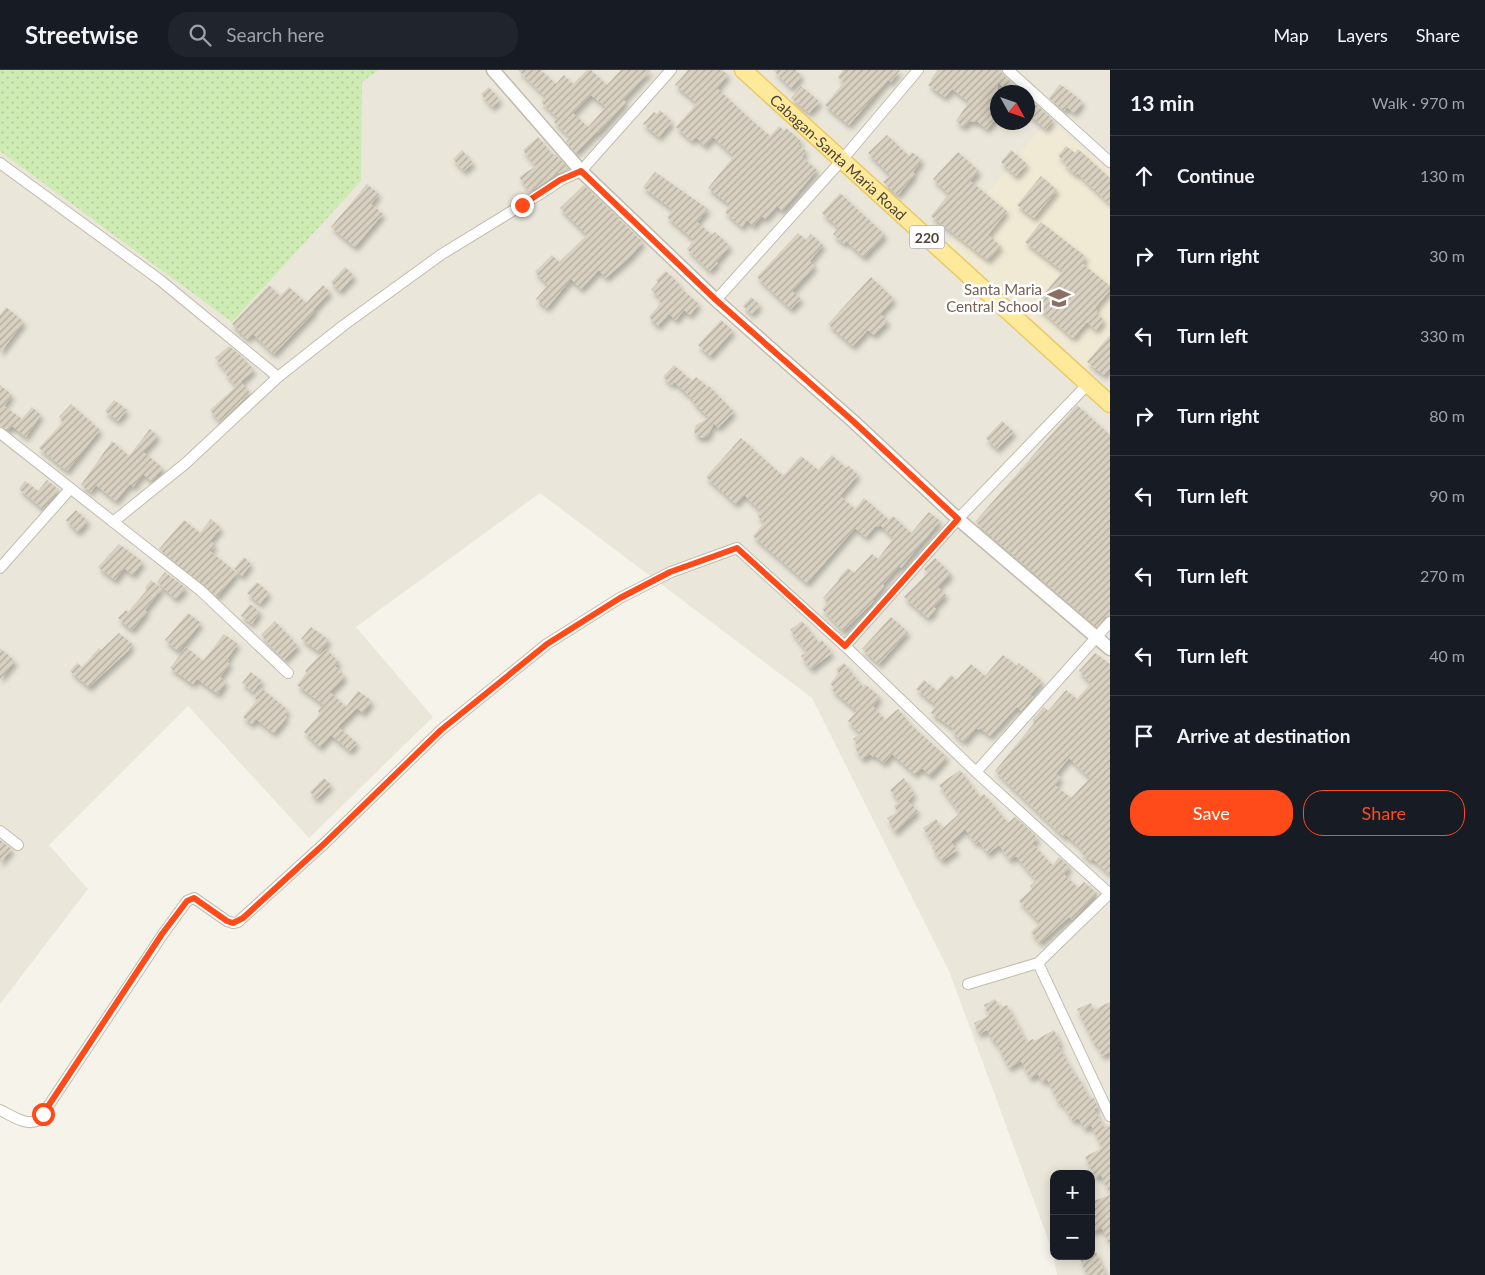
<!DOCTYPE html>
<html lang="en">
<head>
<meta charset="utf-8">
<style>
	:root { --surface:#171b24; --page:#20242c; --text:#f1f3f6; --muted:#9ea1a6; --line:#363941; --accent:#ff4a19 }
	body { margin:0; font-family:Lato,sans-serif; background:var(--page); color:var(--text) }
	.controls { position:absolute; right:15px; bottom:15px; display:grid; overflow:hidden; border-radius:10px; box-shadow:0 2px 12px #0003 }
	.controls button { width:45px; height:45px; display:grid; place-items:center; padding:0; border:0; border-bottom:1px solid var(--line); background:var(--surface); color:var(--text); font:25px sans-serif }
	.compass { position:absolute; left:990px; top:15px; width:45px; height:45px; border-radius:50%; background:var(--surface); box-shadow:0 2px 12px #0003; rotate:130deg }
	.stop { position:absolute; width:15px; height:15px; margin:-11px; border:4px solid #ff4a19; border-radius:50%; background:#fff }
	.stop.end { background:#ff4a19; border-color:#fff; box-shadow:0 1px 5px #0008 }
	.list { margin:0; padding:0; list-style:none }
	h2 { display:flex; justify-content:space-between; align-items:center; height:65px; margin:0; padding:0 20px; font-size:21px }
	h2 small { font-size:16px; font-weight:400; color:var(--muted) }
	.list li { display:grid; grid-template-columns:32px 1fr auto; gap:15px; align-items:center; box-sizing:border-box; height:80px; padding:0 20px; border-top:1px solid var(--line) }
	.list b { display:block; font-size:19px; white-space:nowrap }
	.list em { font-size:16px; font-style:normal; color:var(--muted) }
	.actions { display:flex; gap:10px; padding:15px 20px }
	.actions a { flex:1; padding:11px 0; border:1px solid var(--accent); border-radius:20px; text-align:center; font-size:18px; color:var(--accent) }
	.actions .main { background:var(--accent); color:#fff }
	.icon { flex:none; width:28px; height:28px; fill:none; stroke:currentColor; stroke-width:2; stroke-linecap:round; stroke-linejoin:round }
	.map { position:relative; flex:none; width:1110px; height:1205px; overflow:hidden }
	header { display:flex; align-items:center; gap:30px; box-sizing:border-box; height:70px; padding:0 25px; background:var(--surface); border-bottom:1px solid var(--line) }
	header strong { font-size:24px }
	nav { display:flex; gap:28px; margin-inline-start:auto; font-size:18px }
	.search { width:350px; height:45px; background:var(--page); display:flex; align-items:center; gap:12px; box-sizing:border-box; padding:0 18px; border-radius:20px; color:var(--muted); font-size:19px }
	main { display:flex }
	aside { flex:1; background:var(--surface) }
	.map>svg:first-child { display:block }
	.residential { fill:#eae6d9; fill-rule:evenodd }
	.education { fill:#f0ead5 }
	.green { fill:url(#green-dots) }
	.building { fill:url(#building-hatch); fill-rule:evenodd; filter:url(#shadow) }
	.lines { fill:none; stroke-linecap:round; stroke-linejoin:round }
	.minor-casing { stroke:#c2bcad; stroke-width:12 }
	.tertiary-casing { stroke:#c2bcad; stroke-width:15 }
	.primary-casing { stroke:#e9ca66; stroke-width:19 }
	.minor { stroke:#fff; stroke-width:10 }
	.tertiary { stroke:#fff; stroke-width:12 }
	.primary { stroke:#ffe99b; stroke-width:16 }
	.route { stroke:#ff4a19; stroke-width:6 }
	.labels { text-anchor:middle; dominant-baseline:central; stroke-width:5; stroke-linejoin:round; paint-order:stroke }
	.shield { fill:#fff; stroke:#817d74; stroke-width:1 }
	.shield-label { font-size:14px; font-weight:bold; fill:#4b4538 }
	.street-label { font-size:15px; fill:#4b4538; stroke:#fff }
	.education-label { font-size:15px; fill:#785e54; stroke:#fff; text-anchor:end }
</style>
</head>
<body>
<header>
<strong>Streetwise</strong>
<div class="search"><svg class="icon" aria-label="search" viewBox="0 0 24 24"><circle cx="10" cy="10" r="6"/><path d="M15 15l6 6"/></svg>Search here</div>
<nav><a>Map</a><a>Layers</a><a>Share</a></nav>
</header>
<main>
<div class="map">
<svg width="1110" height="1205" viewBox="0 0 1110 1205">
	<defs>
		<pattern id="green-dots" width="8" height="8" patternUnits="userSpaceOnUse" patternTransform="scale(1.25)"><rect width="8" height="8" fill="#ceebb3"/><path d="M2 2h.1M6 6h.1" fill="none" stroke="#b2cb9b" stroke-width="1.8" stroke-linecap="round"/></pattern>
		<pattern id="building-hatch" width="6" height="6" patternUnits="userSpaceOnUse" patternTransform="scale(1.25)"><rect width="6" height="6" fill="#d8d0c0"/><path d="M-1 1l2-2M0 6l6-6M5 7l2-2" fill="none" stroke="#b1ab9d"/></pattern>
		<filter id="shadow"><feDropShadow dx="2.5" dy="4.5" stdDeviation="2.5" flood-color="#0004"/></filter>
	</defs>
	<rect width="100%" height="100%" fill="#f6f3eb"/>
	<path class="residential" d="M 0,0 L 1110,0 L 1110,1205 L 1057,1205 L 1052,1180 L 949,901 L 812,628 L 540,423 L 356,557 L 433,647 L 309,768 L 188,636 L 49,775 L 88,819 L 0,934 ZM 998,22 L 1028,22 L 1028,52 L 998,52 ZM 1054,1104 L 1091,1104 L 1091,1186 L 1054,1186 Z"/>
	<path class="education" d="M 1049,49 L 1110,102 L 1110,282 L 1092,303 L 947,173 Z"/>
	<path class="green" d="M 0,0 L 378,0 L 362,12 L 361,111 L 232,252 L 0,81 Z"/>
	<path class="building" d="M 518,0 L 541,0 L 556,14 L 564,5 L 573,14 L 587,0 L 591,0 L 607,15 L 621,0 L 651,0 L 623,30 L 626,32 L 598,63 L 597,62 L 576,83 L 566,72 L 570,67 L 554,52 L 558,48 L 541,32 L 546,27 ZM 591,25 L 606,37 L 588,57 L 573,43 Z
		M 688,0 L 722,0 L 728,5 L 717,18 L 749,48 L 770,66 L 779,56 L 784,61 L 786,58 L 801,71 L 798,74 L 806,81 L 802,87 L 817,100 L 782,141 L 777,136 L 765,149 L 762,146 L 753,156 L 747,150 L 742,157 L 725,142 L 730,135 L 708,118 L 734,86 L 713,67 L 705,76 L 696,67 L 692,71 L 676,57 L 697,33 L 675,15 Z
		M 773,0 L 796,0 L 802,6 L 791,18 Z
		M 843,0 L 900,0 L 891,12 L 888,10 L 849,55 L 825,35 L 844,12 L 838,7 Z
		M 938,0 L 1001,0 L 1003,5 L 1012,13 L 1006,20 L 998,12 L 998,46 L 987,59 L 978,52 L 969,51 L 964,57 L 956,51 L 969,32 L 952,19 L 945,27 L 928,15 L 932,10 L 931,9 Z
		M 1060,14 L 1083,32 L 1074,43 L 1067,37 L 1064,41 L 1049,28 Z
		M 801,16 L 820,32 L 809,43 L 791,28 Z
		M 489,17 L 500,30 L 492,37 L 481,24 Z
		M 1028,27 L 1053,50 L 1046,59 L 1028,44 Z
		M 660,40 L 672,52 L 659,67 L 643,54 L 654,42 L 657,44 Z
		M 887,65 L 909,86 L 912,82 L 922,90 L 913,102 L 915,104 L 898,125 L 883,112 L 890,105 L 868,83 Z
		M 538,67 L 553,85 L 555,84 L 569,99 L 557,104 L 530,122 L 519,107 L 536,96 L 523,80 Z
		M 1066,76 L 1075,83 L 1078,79 L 1110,108 L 1110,134 L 1077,103 L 1076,105 L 1064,94 L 1066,92 L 1058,86 Z
		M 462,80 L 473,93 L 464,101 L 453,89 Z
		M 1011,80 L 1027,94 L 1016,106 L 1001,92 Z
		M 958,82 L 979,101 L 970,111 L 1007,141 L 988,165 L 1001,176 L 988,190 L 931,146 L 949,124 L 933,109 Z
		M 655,102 L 708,139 L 697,152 L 712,165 L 715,162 L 730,176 L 716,192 L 718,193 L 710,201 L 687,179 L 694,170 L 667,147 L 673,140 L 643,117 Z
		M 1041,106 L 1057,120 L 1034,148 L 1017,135 Z
		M 367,114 L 379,124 L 371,134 L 383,144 L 355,177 L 331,157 Z
		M 584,115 L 643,172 L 630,187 L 606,208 L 599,200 L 581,219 L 571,209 L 547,238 L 536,229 L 548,215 L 535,202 L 552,185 L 559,192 L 587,165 L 560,138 Z
		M 840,123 L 885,165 L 864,187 L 846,171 L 844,174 L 833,164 L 839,158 L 822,143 Z
		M 1041,152 L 1086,187 L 1082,193 L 1110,216 L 1110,220 L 1095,238 L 1097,241 L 1096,243 L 1104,250 L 1096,260 L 1087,252 L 1073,268 L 1035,235 L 1063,201 L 1025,172 Z
		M 798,163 L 806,170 L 811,164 L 823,175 L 810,191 L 815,196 L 792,221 L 801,229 L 791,239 L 757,207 Z
		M 345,197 L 354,206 L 340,221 L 331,212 Z
		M 666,201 L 681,216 L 679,217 L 699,234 L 690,245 L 684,240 L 676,250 L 669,244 L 658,256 L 649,247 L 661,233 L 657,228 L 659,226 L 651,220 L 658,212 L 656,210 Z
		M 871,207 L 894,229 L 880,244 L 888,251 L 874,265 L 868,260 L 853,276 L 828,254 Z
		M 269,215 L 280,226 L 289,217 L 306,233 L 323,215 L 330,222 L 313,240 L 315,241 L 274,284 L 253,264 L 247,269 L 232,254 Z
		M 751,227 L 760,235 L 752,244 L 743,236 Z
		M 6,237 L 24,252 L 0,283 L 0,245 Z
		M 721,250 L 733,261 L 710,286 L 698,275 Z
		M 1110,265 L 1110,298 L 1104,305 L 1087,292 Z
		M 229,276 L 240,285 L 254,300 L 236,316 L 225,303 L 227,302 L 215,288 Z
		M 674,295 L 692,311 L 696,307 L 708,317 L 709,316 L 734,342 L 718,358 L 714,353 L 708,366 L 703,368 L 697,366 L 694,361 L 696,355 L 709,348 L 693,332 L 694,330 L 674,312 L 672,315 L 663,307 Z
		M 241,312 L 250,323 L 220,352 L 210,340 Z
		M 0,315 L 12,325 L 4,336 L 22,349 L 32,337 L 41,345 L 26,367 L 12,356 L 8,360 L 0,356 Z
		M 114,330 L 127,340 L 118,351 L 105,341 Z
		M 71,334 L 100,360 L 67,401 L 39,378 L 63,352 L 59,347 Z
		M 1077,335 L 1110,365 L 1110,545 L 1105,547 L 1097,557 L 975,452 Z
		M 1002,351 L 1014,362 L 997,379 L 986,368 Z
		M 150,359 L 158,366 L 143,382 L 163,398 L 152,411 L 143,404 L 133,417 L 130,414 L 116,431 L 96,415 L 91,422 L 81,415 L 112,371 L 129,386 Z
		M 741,368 L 783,406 L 801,386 L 818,400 L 832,385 L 846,398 L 849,396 L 858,405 L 840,426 L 855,439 L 864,428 L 889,450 L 893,446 L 911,463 L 929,442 L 940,451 L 901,498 L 899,496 L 883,514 L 884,516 L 873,529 L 874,530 L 871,534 L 843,561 L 822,539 L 829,533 L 823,528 L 839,510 L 838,509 L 848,498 L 854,503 L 872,484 L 878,489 L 894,468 L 880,455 L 878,457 L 876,456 L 866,467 L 855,458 L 807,513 L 753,466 L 765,452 L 757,446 L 761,441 L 744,425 L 736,434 L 706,407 Z
		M 47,410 L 59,420 L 43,439 L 19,419 L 25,411 L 38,421 Z
		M 76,440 L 88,451 L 78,462 L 66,450 Z
		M 211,449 L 221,458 L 210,471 L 215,475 L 210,481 L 237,503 L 217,527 L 159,479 L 184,450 L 200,463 Z
		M 119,474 L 143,492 L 133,505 L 124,498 L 115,510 L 98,497 Z
		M 244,487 L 251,494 L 242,506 L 234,499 Z
		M 935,488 L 951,504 L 938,517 L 946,525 L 934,537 L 936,539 L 928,548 L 904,527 L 928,503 L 924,499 Z
		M 165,502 L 186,518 L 176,529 L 157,512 Z
		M 151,510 L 162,519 L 145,540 L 147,542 L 132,560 L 118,548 L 126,540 L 128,542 L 147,520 L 145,518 Z
		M 257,512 L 269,523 L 260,534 L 247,523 Z
		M 250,534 L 260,542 L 252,554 L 241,546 Z
		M 188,543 L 201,553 L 178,581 L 165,570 Z
		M 891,547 L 908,562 L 879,594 L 862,579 Z
		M 275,551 L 298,576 L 284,590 L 261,565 Z
		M 802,551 L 819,573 L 822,570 L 832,583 L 811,599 L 801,586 L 807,582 L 790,560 Z
		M 311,557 L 329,570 L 320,582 L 301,569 Z
		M 119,563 L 132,574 L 129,580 L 89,617 L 70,601 L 77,593 L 82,597 L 99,578 L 101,580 Z
		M 224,564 L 238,574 L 227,589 L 229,590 L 227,592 L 230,594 L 220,607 L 226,612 L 218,624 L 197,609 L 193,614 L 170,598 L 186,577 L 203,591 Z
		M 0,578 L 15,591 L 0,609 Z
		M 326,579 L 339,592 L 335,596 L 345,607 L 330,622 L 346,637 L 358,621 L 372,631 L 363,643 L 357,638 L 338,657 L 357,673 L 350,681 L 331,665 L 320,677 L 304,662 L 320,644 L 318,641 L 324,635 L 297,615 L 307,602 L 305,601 Z
		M 1095,583 L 1110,594 L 1110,805 L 1093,789 L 1091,791 L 1081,783 L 1083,780 L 1066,765 L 1064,767 L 995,701 L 1034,653 L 1032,650 L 1044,637 L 1048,641 L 1066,620 L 1077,629 L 1091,613 L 1079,601 ZM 1069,688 L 1090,708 L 1071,728 L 1055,715 L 1061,708 L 1056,704 Z
		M 1003,585 L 1017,596 L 1019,593 L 1042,611 L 1030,625 L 1033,627 L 1021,641 L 1017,637 L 990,666 L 980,658 L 979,660 L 976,658 L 964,672 L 952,662 L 954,659 L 931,643 L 936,635 L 916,619 L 924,610 L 937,621 L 951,605 L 956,610 L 971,594 L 985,606 Z
		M 844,593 L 863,617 L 865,614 L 880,627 L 873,636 L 885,650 L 898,639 L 912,656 L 947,687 L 930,706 L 922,698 L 915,704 L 892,684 L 884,693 L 874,685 L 873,687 L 870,684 L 862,689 L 855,678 L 858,676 L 853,669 L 861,664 L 848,651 L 857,641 L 832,620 L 834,617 L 830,614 L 839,603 L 836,599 Z
		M 251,602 L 262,611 L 253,622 L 242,613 Z
		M 260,617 L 288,640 L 284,645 L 287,647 L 274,663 L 256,649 L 252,654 L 243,647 L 257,630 L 253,625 Z
		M 960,700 L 980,727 L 984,724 L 1008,753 L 1015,747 L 1034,764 L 1038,769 L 1032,773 L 1051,794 L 1053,795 L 1059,787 L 1070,797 L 1064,804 L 1078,818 L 1084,812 L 1097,823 L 1072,850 L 1069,847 L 1040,873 L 1031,862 L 1040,853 L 1019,831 L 1032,819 L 1030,816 L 1036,810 L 1016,786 L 1010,790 L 999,775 L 988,784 L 979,771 L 976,774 L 965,759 L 951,772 L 957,780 L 942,791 L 932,778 L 935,776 L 923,758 L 936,749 L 942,759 L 960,743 L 939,715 Z
		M 324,708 L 331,715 L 317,729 L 310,722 Z
		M 904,708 L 914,724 L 908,731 L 918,741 L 895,762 L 887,748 L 898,742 L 894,736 L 900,732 L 890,720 Z
		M 0,770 L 12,779 L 0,793 Z
		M 995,929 L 1000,938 L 1007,935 L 1026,972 L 1033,969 L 1034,971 L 1054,960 L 1061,974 L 1058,975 L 1076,1008 L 1078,1007 L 1090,1030 L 1094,1028 L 1098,1037 L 1094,1039 L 1104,1057 L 1110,1055 L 1110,1124 L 1101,1105 L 1096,1108 L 1085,1087 L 1102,1078 L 1091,1055 L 1085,1059 L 1078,1048 L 1073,1051 L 1061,1031 L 1060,1035 L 1047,1009 L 1042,1012 L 1038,1004 L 1030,1008 L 1021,991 L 1009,998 L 996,972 L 994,972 L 987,960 L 979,964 L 974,953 L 989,946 L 984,935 Z
		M 1110,932 L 1110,982 L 1102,986 L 1097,974 L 1095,975 L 1077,939 L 1091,933 L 1094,940 Z
		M 1110,1125 L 1110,1176 L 1102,1158 L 1091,1162 L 1091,1132 Z
		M 1096,1182 L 1106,1205 L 1087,1205 L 1080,1189 L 1091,1186 L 1091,1184 Z"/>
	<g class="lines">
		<defs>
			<path id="minor" d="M 1008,0 L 1110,92
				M 0,93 L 160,210 L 278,307
				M 716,230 L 842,90 L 918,0
				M 0,363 L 200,520 L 288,603
				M 113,452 L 186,393 L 278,307 L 344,255 L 442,184 L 540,124 L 561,110 L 581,101 L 671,0
				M 0,498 L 70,419
				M 845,576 L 958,449 L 1088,314
				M 976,702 L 1110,552
				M 0,761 L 18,775
				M 1038,893 L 1110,1046
				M 968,914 L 1038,893 L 1110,823
				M 0,1040 C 11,1045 27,1057 39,1050 L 163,864 L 187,831 L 194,828 L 227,851 L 233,853 L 238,852 L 325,773 L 441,660 L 547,574 L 620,528 L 671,502 L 737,478 L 845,576 L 976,702 L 1110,824"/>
			<path id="tertiary" d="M 493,0 L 581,101 L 716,230 L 854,352 L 958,449 L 1110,579"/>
			<g id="primary">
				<path id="s1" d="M 743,0 L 1110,334"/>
			</g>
		</defs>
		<use href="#minor" class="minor-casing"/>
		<use href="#tertiary" class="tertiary-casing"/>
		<use href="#primary" class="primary-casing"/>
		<use href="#minor" class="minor"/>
		<use href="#tertiary" class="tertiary"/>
		<use href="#primary" class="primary"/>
	</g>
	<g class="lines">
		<path class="route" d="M 43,1044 L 162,864 L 187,831 L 194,828 L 227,851 L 233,853 L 243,848 L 325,773 L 441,660 L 547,574 L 620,528 L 670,502 L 737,478 L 845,576 L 958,449 L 854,352 L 716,230 L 581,101 L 560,110 L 522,135"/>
	</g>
	<defs>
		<symbol id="school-bare" viewBox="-9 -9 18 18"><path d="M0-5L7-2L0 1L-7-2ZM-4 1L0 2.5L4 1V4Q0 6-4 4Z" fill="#8d6e63" stroke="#fff" stroke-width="2.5" paint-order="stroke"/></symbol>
	</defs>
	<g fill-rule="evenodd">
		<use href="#school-bare" x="1043" y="212" width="32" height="32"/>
	</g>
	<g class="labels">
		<rect class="shield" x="909.5" y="155.5" width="35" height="23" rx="4"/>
		<g class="shield-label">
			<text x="927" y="167">220</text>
		</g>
		<g class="street-label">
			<text stroke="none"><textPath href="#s1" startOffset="129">Cabagan-Santa Maria Road</textPath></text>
		</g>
		<g class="education-label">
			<text x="1042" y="219">Santa Maria<tspan x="1042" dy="17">Central School</tspan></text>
		</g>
	</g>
</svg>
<div class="controls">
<button>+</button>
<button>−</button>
</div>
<svg class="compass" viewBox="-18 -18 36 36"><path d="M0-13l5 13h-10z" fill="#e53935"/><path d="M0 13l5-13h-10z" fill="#9ea1a6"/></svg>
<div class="stop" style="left:43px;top:1044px"></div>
<div class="stop end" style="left:522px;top:135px"></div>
</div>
<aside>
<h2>13 min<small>Walk · 970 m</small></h2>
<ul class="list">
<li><svg class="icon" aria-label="ahead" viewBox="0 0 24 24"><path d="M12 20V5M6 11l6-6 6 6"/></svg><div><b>Continue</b></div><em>130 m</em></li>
<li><svg class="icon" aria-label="right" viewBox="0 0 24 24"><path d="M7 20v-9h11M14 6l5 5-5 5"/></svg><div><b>Turn right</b></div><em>30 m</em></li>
<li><svg class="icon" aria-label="left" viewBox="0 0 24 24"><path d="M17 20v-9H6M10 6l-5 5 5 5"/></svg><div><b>Turn left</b></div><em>330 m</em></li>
<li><svg class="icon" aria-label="right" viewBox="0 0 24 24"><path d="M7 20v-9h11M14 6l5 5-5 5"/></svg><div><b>Turn right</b></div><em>80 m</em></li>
<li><svg class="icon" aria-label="left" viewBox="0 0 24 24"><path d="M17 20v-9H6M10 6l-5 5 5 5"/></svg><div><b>Turn left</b></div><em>90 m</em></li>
<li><svg class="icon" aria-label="left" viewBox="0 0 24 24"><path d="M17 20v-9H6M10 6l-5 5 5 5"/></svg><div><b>Turn left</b></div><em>270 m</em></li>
<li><svg class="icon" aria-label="left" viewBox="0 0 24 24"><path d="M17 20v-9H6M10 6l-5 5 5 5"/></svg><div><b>Turn left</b></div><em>40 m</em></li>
<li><svg class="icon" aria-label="arrive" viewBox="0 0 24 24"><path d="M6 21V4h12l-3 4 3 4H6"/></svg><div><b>Arrive at destination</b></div></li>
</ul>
<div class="actions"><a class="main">Save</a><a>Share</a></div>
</aside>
</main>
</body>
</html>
